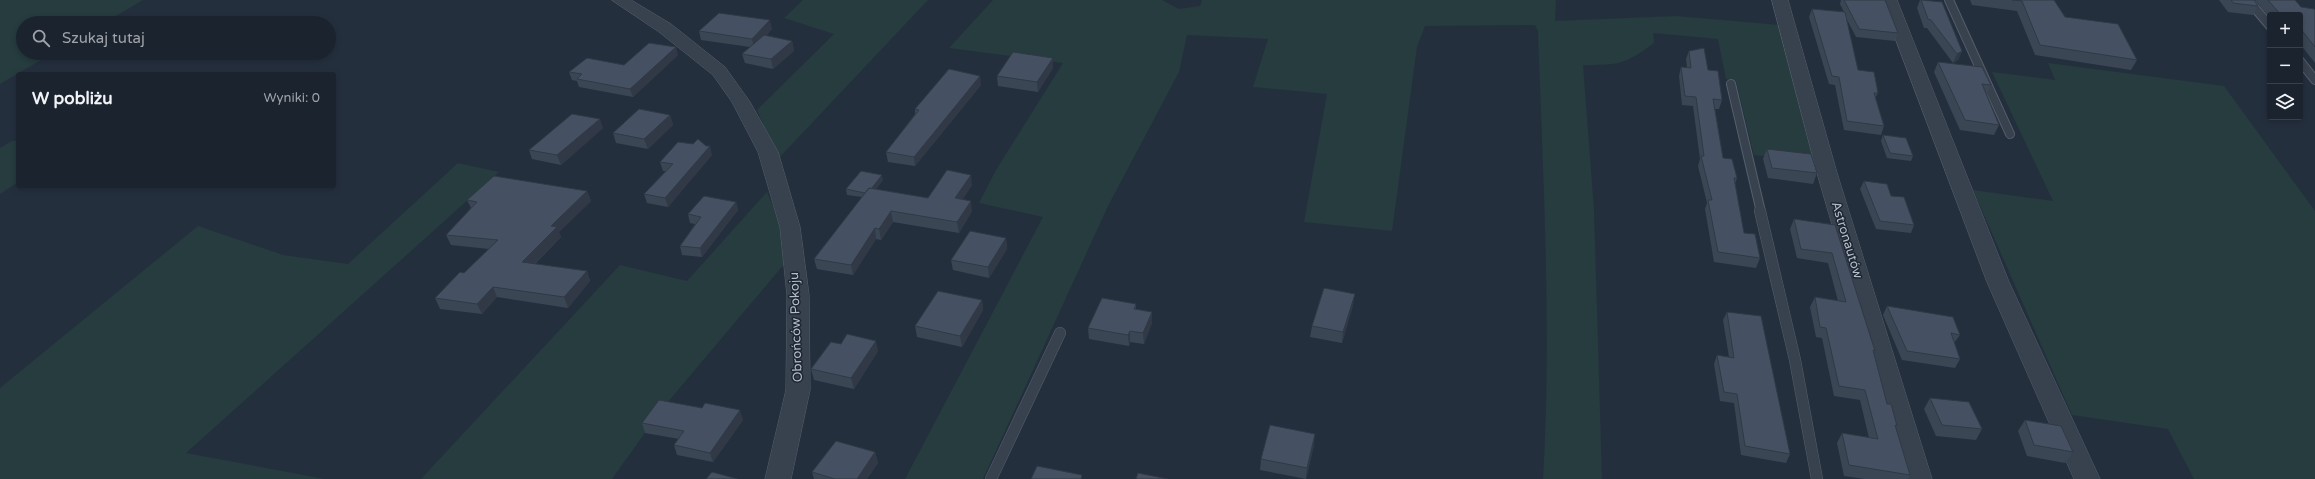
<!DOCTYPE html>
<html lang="pl">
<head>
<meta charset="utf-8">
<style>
	:root { --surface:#1b232e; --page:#282f3a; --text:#f1f3f6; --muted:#a0a4aa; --line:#39404a }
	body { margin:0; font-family:"Varela Round",sans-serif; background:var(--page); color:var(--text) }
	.controls { position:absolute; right:12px; top:12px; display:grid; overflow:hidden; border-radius:4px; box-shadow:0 2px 6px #0003 }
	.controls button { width:36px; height:36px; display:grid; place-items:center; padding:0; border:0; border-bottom:1px solid var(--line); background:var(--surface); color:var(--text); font:20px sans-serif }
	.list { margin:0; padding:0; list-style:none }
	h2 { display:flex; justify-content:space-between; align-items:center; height:52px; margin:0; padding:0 16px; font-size:17px }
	h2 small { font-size:13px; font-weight:400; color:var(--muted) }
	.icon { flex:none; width:22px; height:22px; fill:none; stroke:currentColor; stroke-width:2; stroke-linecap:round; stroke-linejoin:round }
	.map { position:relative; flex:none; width:2315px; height:479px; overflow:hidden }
	.search { position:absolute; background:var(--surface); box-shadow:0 2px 6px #0003; left:16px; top:16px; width:320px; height:44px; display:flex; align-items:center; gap:10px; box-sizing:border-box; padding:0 14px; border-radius:22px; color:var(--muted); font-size:15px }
	.panel { position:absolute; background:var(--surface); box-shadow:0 2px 6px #0003; left:16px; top:72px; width:320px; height:116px; border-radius:4px }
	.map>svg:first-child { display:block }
	.green { fill:#263c3f }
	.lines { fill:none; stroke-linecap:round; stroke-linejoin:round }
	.lane-far1-casing { stroke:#565f6c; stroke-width:10 }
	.lane-casing { stroke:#565f6c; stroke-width:12 }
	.street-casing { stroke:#565f6c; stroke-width:1 }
	.lane-far1 { stroke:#38414e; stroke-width:8 }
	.lane { stroke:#38414e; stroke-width:11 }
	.street { fill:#38414e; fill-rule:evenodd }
	.wall { fill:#3b4654 }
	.shaded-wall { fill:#303945 }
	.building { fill:#455162; stroke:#303945 }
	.labels { text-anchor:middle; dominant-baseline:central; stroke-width:3; stroke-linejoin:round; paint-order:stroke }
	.street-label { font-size:13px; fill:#b4bcc9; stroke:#1d2633 }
</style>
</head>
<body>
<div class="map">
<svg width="2315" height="479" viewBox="0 0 2315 479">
	<rect width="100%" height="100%" fill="#242f3e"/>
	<path class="green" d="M 0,0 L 143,0 L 104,23 L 23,23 L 23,53 L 53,53 L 0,84 Z
		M 803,0 L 928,0 L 778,159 L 757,110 L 834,34 L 784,18 Z
		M 993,0 L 1162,0 L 1179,9 L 1200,6 L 1202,0 L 1556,0 L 1555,21 L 1676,16 L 1780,25 L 1817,162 L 1754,155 L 1736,82 L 1726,79 L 1718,39 L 1653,33 L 1654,43 C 1624,65 1619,65 1583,65 L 1594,210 L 1602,479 L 1543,479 C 1552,330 1543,180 1538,31 L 1535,25 L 1425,26 L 1417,47 L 1392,231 L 1304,222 L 1327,94 L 1253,87 L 1268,39 L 1187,35 L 1179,72 L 1108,206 L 983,479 L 905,479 L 1043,217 L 979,203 L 996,170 L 1063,63 L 949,48 Z
		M 2048,63 L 2224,86 L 2315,211 L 2315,479 L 2194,479 L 2168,429 L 2072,415 L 1973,190 L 2053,201 L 1992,72 L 2055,80 Z
		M 12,141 L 18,141 L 18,182 L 0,194 L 0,148 Z
		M 458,163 L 499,172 L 186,453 L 325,479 L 0,479 L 0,388 L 198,226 L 283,255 L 348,264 Z
		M 767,192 L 781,224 L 786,262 L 662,409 L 612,479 L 421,479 L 620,265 L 687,281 Z"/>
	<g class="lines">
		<defs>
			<path id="lane-far1" d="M 1949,0 L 2010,134
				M 2248,0 L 2270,26
				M 2300,61 L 2315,80
				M 1731,84 L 1761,212"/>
			<path id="lane" d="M 1760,211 L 1795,360 L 1817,479
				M 991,479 L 1060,333"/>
			<path id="street" d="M 612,0 L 631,0 L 671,24 L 725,67 L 750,102 L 778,152 L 800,227 L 809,295 L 810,390 L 791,479 L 765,479 L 786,390 L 787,295 L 780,227 L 758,152 L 732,102 L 713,75 L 659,32 Z
				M 1772,0 L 1788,0 L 1837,173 L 1932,479 L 1906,479 L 1817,173 Z
				M 1881,0 L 1897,0 L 2009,282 L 2100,479 L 2074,479 L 1987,282 Z"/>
		</defs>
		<use href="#lane-far1" class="lane-far1-casing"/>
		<use href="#lane" class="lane-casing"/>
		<use href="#street" class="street-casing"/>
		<use href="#lane-far1" class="lane-far1"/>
		<use href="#lane" class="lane"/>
		<use href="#street" class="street"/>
	</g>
	<path class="wall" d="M 1841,0 L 1885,0 L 1898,33 L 1895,41 L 1856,37 L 1845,16 L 1858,70 L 1878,93 L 1875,98 L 1884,126 L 1881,135 L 1844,130 L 1835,85 L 1829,84 L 1809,17 L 1812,9 L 1844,12 L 1840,4 Z
		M 1920,0 L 1924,0 L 1962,51 L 1958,60 L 1953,63 L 1927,28 L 1924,28 L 1917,8 Z
		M 1970,0 L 2054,0 L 2065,17 L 2137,60 L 2131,70 L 2035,55 L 2017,11 L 1972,5 Z
		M 2219,0 L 2254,0 L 2258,6 L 2253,15 L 2228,12 Z
		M 2255,0 L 2295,0 L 2301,7 L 2315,10 L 2315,63 L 2300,44 L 2300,15 L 2270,15 L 2270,18 Z
		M 772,29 L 766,36 L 792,41 L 794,51 L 773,69 L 745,63 L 742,54 L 750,47 L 701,40 L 699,31 Z
		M 1689,51 L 1708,70 L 1722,100 L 1719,109 L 1715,109 L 1723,158 L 1737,178 L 1735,184 L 1744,233 L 1760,258 L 1756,268 L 1714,262 L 1705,209 L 1707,203 L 1698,166 L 1700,159 L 1693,106 L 1682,105 L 1679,76 L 1681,67 L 1687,68 L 1686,59 Z
		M 678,55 L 633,97 L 579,87 L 577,81 L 572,80 L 569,72 L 624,65 Z
		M 1938,62 L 1991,85 L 1987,94 L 1999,125 L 1994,135 L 1960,130 L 1934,72 Z
		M 1053,68 L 1038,92 L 998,86 L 997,76 Z
		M 981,85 L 915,166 L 888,162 L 886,152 L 915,114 L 915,109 Z
		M 670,115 L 673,125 L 648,149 L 616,143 L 613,133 Z
		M 603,128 L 561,165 L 532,159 L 529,150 Z
		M 1883,135 L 1913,156 L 1911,161 L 1887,158 L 1881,141 Z
		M 1767,149 L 1817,173 L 1813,184 L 1768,178 L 1763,159 Z
		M 712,155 L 668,207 L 647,203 L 644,194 L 666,171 L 663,171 L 660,162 Z
		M 883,180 L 876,189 L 928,198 L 972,185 L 962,200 L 972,211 L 959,233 L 893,222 L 881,240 L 876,239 L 853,275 L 817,269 L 814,259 L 862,197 L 847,195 L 846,189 Z
		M 1864,181 L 1914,225 L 1911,233 L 1876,229 L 1860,189 Z
		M 587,191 L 591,201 L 559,232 L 561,237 L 535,264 L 587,271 L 590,281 L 568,308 L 497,297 L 482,314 L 440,309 L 435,298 L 464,273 L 489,249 L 451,245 L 446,235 L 471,208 L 467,200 Z
		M 736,202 L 738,210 L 702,257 L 682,255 L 680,246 L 695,224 L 690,223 L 688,214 Z
		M 1794,219 L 1835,225 L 1875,351 L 1873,353 L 1887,404 L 1897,426 L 1896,428 L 1910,475 L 1908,479 L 1865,479 L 1844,476 L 1837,443 L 1842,433 L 1869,438 L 1860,400 L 1834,396 L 1822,338 L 1816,337 L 1810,307 L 1815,297 L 1838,301 L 1828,263 L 1797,258 L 1790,229 Z
		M 1006,238 L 1007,249 L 989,278 L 953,270 L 951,260 Z
		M 982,300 L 983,310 L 962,347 L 917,337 L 915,326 Z
		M 1136,304 L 1136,309 L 1152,312 L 1152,323 L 1144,344 L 1130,342 L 1129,346 L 1089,339 L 1088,328 Z
		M 1353,305 L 1342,343 L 1310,337 L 1312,326 Z
		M 1887,306 L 1960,335 L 1954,343 L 1960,359 L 1955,368 L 1902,360 L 1883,315 Z
		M 1727,312 L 1790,454 L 1786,463 L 1741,455 L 1734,403 L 1720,401 L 1714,364 L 1717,355 L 1729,357 L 1723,320 Z
		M 878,351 L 854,389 L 814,380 L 811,369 Z
		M 1930,398 L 1982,429 L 1976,440 L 1936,436 L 1924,409 Z
		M 743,420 L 713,462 L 677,455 L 674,445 L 679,439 L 645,433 L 642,423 Z
		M 2025,420 L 2073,452 L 2065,463 L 2027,456 L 2018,431 Z
		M 1314,445 L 1306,479 L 1260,470 L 1261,459 Z
		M 875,452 L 878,463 L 867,479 L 814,479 L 812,472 Z"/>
	<path class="shaded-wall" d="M 770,20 L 772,29 L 754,48 L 752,39 Z
		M 792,41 L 794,51 L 773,69 L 771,59 Z
		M 676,47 L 678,55 L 633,97 L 630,89 Z
		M 1962,51 L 1958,60 L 1953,63 L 1957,54 Z
		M 1053,58 L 1053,68 L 1038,92 L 1037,82 Z
		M 980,76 L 981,85 L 915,166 L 914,157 Z
		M 670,115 L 673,125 L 648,149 L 644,139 Z
		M 600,119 L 603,128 L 561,165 L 557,155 Z
		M 710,146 L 712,155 L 668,207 L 665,198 Z
		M 882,175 L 883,180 L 868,199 L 867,193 Z
		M 971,175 L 972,185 L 956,209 L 955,198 Z
		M 587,191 L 591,201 L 559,232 L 561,237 L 526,272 L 522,262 L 551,226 Z
		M 971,201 L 972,211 L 959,233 L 957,222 Z
		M 736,202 L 738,210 L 702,257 L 700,248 Z
		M 891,211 L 893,222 L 881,240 L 879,229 Z
		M 875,228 L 876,239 L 853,275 L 851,265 Z
		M 1006,238 L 1007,249 L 989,278 L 988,267 Z
		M 587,271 L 590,281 L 568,308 L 564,297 Z
		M 493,287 L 497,297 L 482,314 L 477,304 Z
		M 1355,294 L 1353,305 L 1342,343 L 1343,332 Z
		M 982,300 L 983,310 L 962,347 L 960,336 Z
		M 1152,312 L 1152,323 L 1144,344 L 1143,333 Z
		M 1130,331 L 1130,342 L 1129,346 L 1128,335 Z
		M 876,341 L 878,351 L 854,389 L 851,378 Z
		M 740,410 L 743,420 L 713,462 L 710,453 Z
		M 1315,434 L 1314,445 L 1306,479 L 1307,468 Z
		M 875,452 L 878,463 L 867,479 L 857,479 Z"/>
	<path class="building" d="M 1844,0 L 1885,0 L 1898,33 L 1859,29 Z
		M 1921,0 L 1942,2 L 1962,51 L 1957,54 L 1931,20 L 1928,19 Z
		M 2012,0 L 2054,0 L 2065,17 L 2118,24 L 2137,60 L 2040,45 L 2022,1 Z
		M 2231,0 L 2254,0 L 2258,6 L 2233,3 Z
		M 2268,0 L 2295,0 L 2301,7 L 2314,9 L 2315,10 L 2315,47 L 2300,28 L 2300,15 L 2281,15 Z
		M 1812,9 L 1845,12 L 1858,70 L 1874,72 L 1878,93 L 1874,93 L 1884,126 L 1847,121 L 1839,77 L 1832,76 Z
		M 719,13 L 770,20 L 752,39 L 699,31 Z
		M 764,35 L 792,41 L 771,59 L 742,54 Z
		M 649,43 L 676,47 L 630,89 L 577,79 L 582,74 L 569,72 L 587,58 L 624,65 Z
		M 1704,48 L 1708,70 L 1718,71 L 1722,100 L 1713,99 L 1723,158 L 1732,159 L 1737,178 L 1734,178 L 1744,233 L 1755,234 L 1760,258 L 1718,252 L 1708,200 L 1712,200 L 1701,156 L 1704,156 L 1696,97 L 1685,96 L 1681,67 L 1691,68 L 1689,51 Z
		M 1013,52 L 1053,58 L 1037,82 L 997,76 Z
		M 1938,62 L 1982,67 L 1991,85 L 1982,84 L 1999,125 L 1965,120 Z
		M 949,69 L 980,76 L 914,157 L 886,152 L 919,110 L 915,109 Z
		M 639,109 L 670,115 L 644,139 L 613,133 Z
		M 572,114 L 600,119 L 557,155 L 529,150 Z
		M 1883,135 L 1906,138 L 1913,156 L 1890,153 Z
		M 698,139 L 706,146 L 710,146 L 665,198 L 644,194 L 673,164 L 660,162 L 678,142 L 693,144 Z
		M 1767,149 L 1811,154 L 1817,173 L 1772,168 Z
		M 947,170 L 971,175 L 955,198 L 971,201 L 957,222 L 891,211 L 879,229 L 875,228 L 851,265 L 814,259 L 869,188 L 928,198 Z
		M 861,171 L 882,175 L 871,189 L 869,188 L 865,193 L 846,189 Z
		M 494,176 L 587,191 L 551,226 L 557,227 L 522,262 L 587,271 L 564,297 L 493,287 L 477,304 L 435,298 L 460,272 L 464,273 L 498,240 L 446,235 L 477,202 L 467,200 Z
		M 1864,181 L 1887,184 L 1891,196 L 1904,197 L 1914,225 L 1880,221 Z
		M 704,196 L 736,202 L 700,248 L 680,246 L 701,217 L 688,214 Z
		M 1794,219 L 1835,225 L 1875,351 L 1873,350 L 1887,404 L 1891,404 L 1897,426 L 1895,425 L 1910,475 L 1849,465 L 1842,433 L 1878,439 L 1865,390 L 1839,386 L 1826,328 L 1820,327 L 1815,297 L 1846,302 L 1832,253 L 1801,249 Z
		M 970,231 L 1006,238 L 988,267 L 951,260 Z
		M 1324,288 L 1355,294 L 1343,332 L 1312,326 Z
		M 938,291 L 982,300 L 960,336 L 915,326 Z
		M 1102,298 L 1136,304 L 1134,309 L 1152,312 L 1143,333 L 1130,331 L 1128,335 L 1088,328 Z
		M 1887,306 L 1953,317 L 1960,335 L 1951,333 L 1960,359 L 1907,351 Z
		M 1727,312 L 1761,316 L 1790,454 L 1745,446 L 1737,394 L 1724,392 L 1717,355 L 1734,358 Z
		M 847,334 L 876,341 L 851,378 L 811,369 L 831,342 L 841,344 Z
		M 1930,398 L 1969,402 L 1982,429 L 1942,425 Z
		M 659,400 L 702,408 L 705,403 L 740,410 L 710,453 L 674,445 L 684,431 L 642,423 Z
		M 2025,420 L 2061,426 L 2073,452 L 2034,445 Z
		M 1270,425 L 1315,434 L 1307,468 L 1261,459 Z
		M 836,441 L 875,452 L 857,479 L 835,479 L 812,472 Z
		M 1037,466 L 1082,475 L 1081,479 L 1031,479 Z
		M 712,472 L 738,479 L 706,479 Z
		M 1138,473 L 1168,479 L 1136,479 Z"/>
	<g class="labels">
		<g class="street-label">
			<text transform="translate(1847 240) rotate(73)">Astronautów</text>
			<text transform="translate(796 327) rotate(-92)">Obrońców Pokoju</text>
		</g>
	</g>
</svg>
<div class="controls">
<button>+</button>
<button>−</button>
<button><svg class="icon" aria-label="layers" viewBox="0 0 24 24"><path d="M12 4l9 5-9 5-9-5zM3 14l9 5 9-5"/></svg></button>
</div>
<div class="search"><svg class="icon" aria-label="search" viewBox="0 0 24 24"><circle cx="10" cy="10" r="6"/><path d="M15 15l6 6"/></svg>Szukaj tutaj</div>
<section class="panel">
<h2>W pobliżu<small>Wyniki: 0</small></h2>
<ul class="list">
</ul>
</section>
</div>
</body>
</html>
